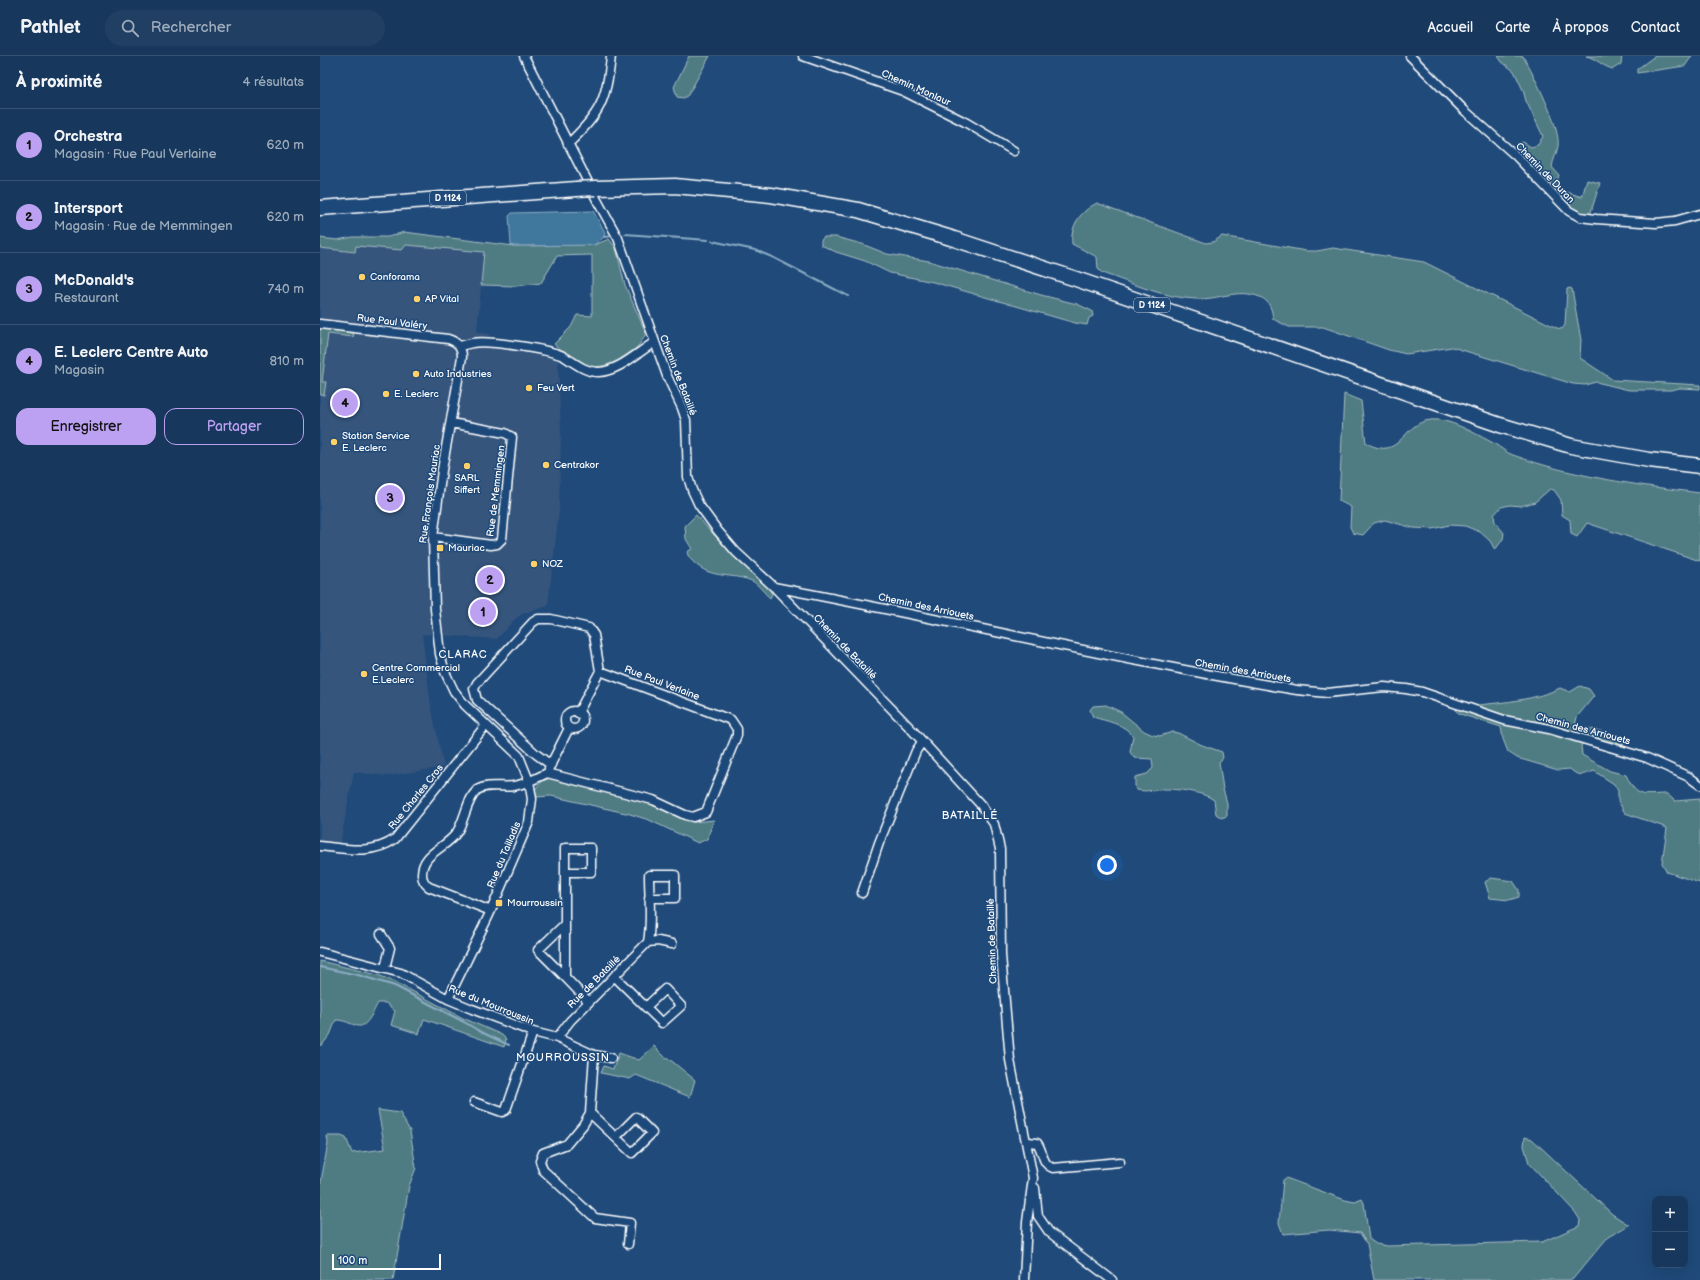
<!DOCTYPE html>
<html lang="fr">
<head>
<meta charset="utf-8">
<style>
	:root { --surface:#17385c; --page:#203f62; --text:#f1f3f6; --muted:#9eacbb; --line:#365272; --accent:#bca0f2 }
	body { margin:0; font-family:"Balsamiq Sans",sans-serif; background:var(--page); color:var(--text) }
	.controls { position:absolute; right:12px; bottom:12px; display:grid; overflow:hidden; border-radius:8px; box-shadow:0 4px 16px #0002 }
	.controls button { width:36px; height:36px; display:grid; place-items:center; padding:0; border:0; border-bottom:1px solid var(--line); background:var(--surface); color:var(--text); font:20px sans-serif }
	.scale { position:absolute; left:12px; bottom:10px; width:109px; box-sizing:border-box; padding-left:4px; border:2px solid #fff; border-top:0; font-size:11px; line-height:14px; white-space:nowrap; color:#fff; -webkit-text-stroke:3px #1f4a7a; paint-order:stroke }
	.you { position:absolute; left:787px; top:809px; width:14px; height:14px; margin:-10px; border:3px solid #fff; border-radius:50%; background:#1a73e8; box-shadow:0 0 0 6px #1a73e833 }
	.badge { display:grid; place-items:center; width:26px; height:26px; border-radius:50%; background:var(--accent); color:#111; font-size:13px; font-weight:700 }
	.pin { position:absolute; translate:-50% -50%; border:2px solid #fff; box-shadow:0 1px 4px #0006 }
	.list { margin:0; padding:0; list-style:none }
	h2 { display:flex; justify-content:space-between; align-items:center; height:52px; margin:0; padding:0 16px; font-size:17px }
	h2 small { font-size:13px; font-weight:400; color:var(--muted) }
	.list li { display:grid; grid-template-columns:26px 1fr auto; gap:12px; align-items:center; box-sizing:border-box; height:72px; padding:0 16px; border-top:1px solid var(--line) }
	.list b { display:block; font-size:15px; white-space:nowrap }
	.list p { margin:0; font-size:13px; white-space:nowrap; color:var(--muted) }
	.list em { font-size:13px; font-style:normal; color:var(--muted) }
	.actions { display:flex; gap:8px; padding:12px 16px }
	.actions a { flex:1; padding:9px 0; border:1px solid var(--accent); border-radius:12px; text-align:center; font-size:14px; color:var(--accent) }
	.actions .main { background:var(--accent); color:#111 }
	.icon { flex:none; width:22px; height:22px; fill:none; stroke:currentColor; stroke-width:2; stroke-linecap:round; stroke-linejoin:round }
	.map { position:relative; flex:none; width:1380px; height:1224px; overflow:hidden }
	header { display:flex; align-items:center; gap:24px; box-sizing:border-box; height:56px; padding:0 20px; background:var(--surface); border-bottom:1px solid var(--line) }
	header strong { font-size:19px }
	nav { display:flex; gap:22px; margin-inline-start:auto; font-size:14px }
	.search { width:280px; height:36px; background:var(--page); display:flex; align-items:center; gap:10px; box-sizing:border-box; padding:0 14px; border-radius:22px; color:var(--muted); font-size:15px }
	main { display:flex }
	aside { flex:1; background:var(--surface) }
	.map>svg:first-child { display:block }
	.built { fill:#34557d }
	.green { fill:#507b83; stroke:#a8bdc1 }
	.water { fill:#40779c; stroke:#8cadc4 }
	.lines { fill:none; stroke-linecap:round; stroke-linejoin:round }
	.stream { stroke:#8cadc4; stroke-width:2 }
	.minor-casing { stroke:#fff; stroke-width:11 }
	.trunk-casing { stroke:#fff; stroke-width:17 }
	.minor { stroke:#1f4a7a; stroke-width:8 }
	.trunk { stroke:#1f4a7a; stroke-width:14 }
	.trunk-bridge-casing { stroke:#fff; stroke-width:17; stroke-linecap:butt }
	.trunk-bridge { stroke:#1f4a7a; stroke-width:14 }
	.poi-dot { fill:#ffd166; stroke:#1f4a7a; stroke-width:1.5 }
	.labels { text-anchor:middle; dominant-baseline:central; stroke-width:3; stroke-linejoin:round; paint-order:stroke }
	.shield { fill:#1f4a7a; stroke:#bcc9d7; stroke-width:1 }
	.shield-label { font-size:9px; font-weight:bold; fill:#fff }
	.street-label { font-size:10px; fill:#fff; stroke:#1f4a7a }
	.poi-label { font-size:10px; fill:#fff; stroke:#1f4a7a; text-anchor:start }
	.neighbourhood-label { font-size:11px; letter-spacing:1px; fill:#fff; stroke:#1f4a7a }
</style>
</head>
<body>
<header>
<strong>Pathlet</strong>
<div class="search"><svg class="icon" aria-label="search" viewBox="0 0 24 24"><circle cx="10" cy="10" r="6"/><path d="M15 15l6 6"/></svg>Rechercher</div>
<nav><a>Accueil</a><a>Carte</a><a>À propos</a><a>Contact</a></nav>
</header>
<main>
<aside>
<h2>À proximité<small>4 résultats</small></h2>
<ul class="list">
<li><span class="badge">1</span><div><b>Orchestra</b><p>Magasin · Rue Paul Verlaine</p></div><em>620 m</em></li>
<li><span class="badge">2</span><div><b>Intersport</b><p>Magasin · Rue de Memmingen</p></div><em>620 m</em></li>
<li><span class="badge">3</span><div><b>McDonald's</b><p>Restaurant</p></div><em>740 m</em></li>
<li><span class="badge">4</span><div><b>E. Leclerc Centre Auto</b><p>Magasin</p></div><em>810 m</em></li>
</ul>
<div class="actions"><a class="main">Enregistrer</a><a>Partager</a></div>
</aside>
<div class="map">
<svg width="1380" height="1224" viewBox="0 0 1380 1224">
	<rect width="100%" height="100%" fill="#1f4a7a"/>
	<filter id="ink" filterUnits="userSpaceOnUse"><feTurbulence type="fractalNoise" baseFrequency=".025" numOctaves="2"/><feDisplacementMap in="SourceGraphic" scale="8" xChannelSelector="R" yChannelSelector="G"/><feConvolveMatrix kernelMatrix="1 2 1 2 8 2 1 2 1" color-interpolation-filters="sRGB"/></filter>
	<g filter="url(#ink)">
		<path class="built" d="M 86,189 L 164,196 L 157,276 L 170,278 L 168,290 L 232,302 L 238,305 L 241,375 L 239,455 L 228,550 L 202,558 L 193,565 L 177,583 L 102,578 L 111,650 L 124,711 L 68,720 L 34,716 L 20,788 L 0,786 L 0,338 L 4,339 L 6,327 L 2,326 L 8,278 L 33,281 L 0,272 L 0,192 L 35,196 L 36,190 L 82,194 Z"/>
		<path class="green" d="M 369,0 L 390,0 L 368,39 L 364,42 L 357,41 L 354,31 Z
			M 1178,0 L 1203,0 C 1213,18 1241,71 1238,90 C 1237,97 1233,104 1232,111 L 1239,119 L 1235,132 L 1262,141 L 1267,124 L 1280,127 L 1270,159 L 1249,152 L 1196,96 L 1197,88 L 1203,86 L 1211,91 L 1218,89 L 1223,80 L 1206,45 L 1203,34 L 1194,15 L 1182,6 Z
			M 1266,0 L 1302,0 L 1301,8 L 1293,13 C 1283,11 1276,2 1266,0 Z
			M 1335,0 L 1372,0 L 1365,10 L 1317,17 L 1317,13 Z
			M 777,147 L 886,187 L 893,186 L 902,180 L 986,195 L 997,195 L 1013,192 L 1104,206 L 1237,272 L 1242,273 L 1245,269 L 1247,233 L 1250,232 L 1252,233 L 1261,284 L 1260,302 L 1293,324 L 1380,329 L 1380,333 L 1360,332 L 1351,334 L 1309,334 L 1276,326 L 1265,329 L 1253,328 L 1132,291 L 1086,298 L 1069,294 L 1003,271 L 969,271 L 953,263 C 952,254 950,245 940,241 C 917,232 899,244 876,243 C 844,242 812,227 782,217 L 778,213 L 777,201 L 752,188 C 750,169 761,155 777,147 Z
			M 84,176 L 194,190 L 274,189 L 289,183 L 296,192 L 305,229 L 326,277 C 319,292 316,292 303,301 C 273,320 259,308 234,288 L 251,271 L 257,259 L 272,260 L 272,199 L 237,200 L 221,227 L 196,230 L 161,229 L 164,196 L 86,189 L 82,194 L 36,190 L 35,196 L 0,192 L 0,182 L 17,184 L 33,181 L 68,181 Z
			M 504,181 L 516,181 L 542,188 L 567,198 L 609,205 L 721,239 L 757,248 L 772,255 L 773,260 L 769,262 L 767,269 L 755,267 L 613,226 L 570,217 L 545,205 L 516,196 L 501,189 L 501,184 Z
			M 0,272 L 34,276 L 33,281 L 8,278 L 2,326 L 6,326 L 4,339 L 0,338 Z
			M 1024,338 L 1041,345 L 1046,387 C 1085,408 1080,360 1119,364 C 1136,366 1160,380 1175,388 C 1181,392 1187,397 1193,399 C 1253,421 1317,429 1380,437 L 1380,505 L 1267,467 L 1257,481 L 1251,478 L 1250,464 L 1242,459 L 1241,444 L 1234,434 L 1230,433 L 1215,446 L 1201,450 L 1190,449 L 1181,451 L 1174,459 L 1175,466 L 1184,477 L 1183,483 L 1175,494 L 1170,485 L 1160,476 L 1145,470 L 1129,469 L 1112,473 L 1093,472 L 1065,464 L 1054,467 L 1043,479 L 1033,477 L 1030,471 L 1031,451 L 1019,445 Z
			M 376,459 L 416,503 L 448,530 L 452,538 L 450,542 C 444,537 438,528 432,525 C 418,519 403,521 389,516 C 382,514 368,504 367,496 L 372,493 L 366,483 L 365,470 Z
			M 1260,630 L 1269,633 L 1274,640 L 1257,661 L 1255,670 C 1269,673 1299,676 1304,689 L 1274,681 L 1261,689 L 1262,699 L 1290,715 L 1306,719 C 1318,744 1323,738 1347,738 L 1355,745 L 1380,743 L 1380,827 L 1347,816 L 1342,807 L 1347,772 L 1305,757 L 1298,745 L 1298,735 L 1294,728 L 1274,715 C 1264,719 1258,721 1250,713 L 1238,714 L 1197,702 L 1188,696 L 1183,683 L 1181,671 L 1140,658 L 1135,654 L 1137,653 L 1152,656 L 1158,649 C 1186,646 1215,644 1240,632 L 1250,636 Z
			M 786,649 L 801,656 L 824,675 L 833,679 L 840,680 L 852,676 L 858,677 L 882,689 L 902,696 L 903,702 L 899,706 L 903,733 L 907,747 L 907,760 L 901,762 L 896,758 L 894,744 C 882,735 856,733 842,733 C 833,734 826,736 817,734 L 815,730 L 815,721 L 827,718 L 833,712 L 832,703 L 814,702 L 810,696 L 813,680 C 805,668 786,665 773,661 L 770,654 L 773,650 Z
			M 232,722 L 331,747 L 363,763 L 375,766 L 394,764 L 387,783 L 378,787 L 329,764 L 310,758 L 231,740 L 217,741 L 215,734 C 219,727 224,723 232,722 Z
			M 1171,822 L 1193,825 L 1199,834 L 1199,841 L 1189,844 L 1170,842 L 1165,826 Z
			M 0,905 L 58,919 L 73,925 L 143,962 L 182,979 L 186,983 L 184,991 L 104,963 L 99,978 L 71,969 L 75,955 L 66,947 L 58,947 C 54,954 47,972 38,970 C 30,968 25,964 16,964 L 10,979 L 2,989 L 0,989 Z
			M 334,990 L 345,1001 L 348,1002 L 375,1024 L 370,1041 L 316,1019 L 310,1023 L 281,1017 L 284,1010 L 293,1013 L 299,997 L 319,1004 Z
			M 58,1054 L 80,1057 L 90,1075 L 96,1112 L 89,1130 L 73,1224 L 0,1224 L 0,1131 L 8,1087 L 7,1080 L 21,1080 L 26,1082 L 32,1097 L 65,1093 Z
			M 1205,1081 L 1212,1083 L 1292,1158 L 1309,1169 L 1288,1181 L 1252,1224 L 1054,1224 L 1047,1188 L 1040,1177 L 1009,1174 L 963,1178 L 959,1167 L 963,1124 L 966,1122 L 1025,1144 L 1035,1146 L 1042,1143 L 1044,1147 L 1049,1183 L 1056,1188 L 1067,1190 L 1222,1186 L 1259,1170 L 1260,1164 L 1255,1156 L 1209,1107 L 1204,1090 Z"/>
		<path class="water" d="M 273,155 L 285,176 L 284,181 L 274,189 L 194,190 L 191,189 L 189,160 L 192,157 Z"/>
		<g class="lines">
			<path class="stream" d="M 305,178 L 388,184
				M 284,181 L 293,180
				M 392,185 L 435,194 L 452,201 L 528,240
				M 0,911 L 38,919 L 75,930 L 144,966 L 161,976 L 189,989"/>
			<defs>
				<path id="minor" d="M 204,0 L 278,146 L 298,182 L 347,320 L 362,352 L 366,364 L 368,421 L 372,434 L 379,449 L 398,475 L 416,496 L 454,531 L 592,674 L 661,749 L 674,768 L 680,793 L 681,899 L 690,1004 L 713,1122 L 707,1166 L 704,1224
					M 483,0 L 583,35 L 645,66 L 694,95
					M 1090,0 L 1144,54 L 1196,100 L 1249,155 L 1260,161 L 1276,163 L 1336,167 L 1355,165 L 1380,158
					M 248,88 C 280,58 287,44 291,0
					M 0,268 L 128,283 C 138,286 142,291 142,301 L 122,414 L 113,481 L 115,553 L 120,598 L 125,616 L 134,635 L 145,649 L 199,700 L 209,725 L 212,743 L 209,766 L 169,859 L 128,943
					M 140,290 C 144,289 148,288 152,287 C 167,284 228,293 243,300 C 254,306 266,317 279,316 C 299,315 318,296 335,286
					M 113,481 L 171,489 L 177,488 L 182,483 L 192,381 L 185,377 L 131,367
					M 454,531 C 628,564 801,605 977,634 L 1007,637 L 1064,631 L 1086,633 L 1102,636 L 1184,664 L 1229,673 L 1327,702 L 1369,721 L 1380,729
					M245 664a9 9 0 1 1 18 0a9 9 0 1 1-18 0Z
					M 258,657 L 280,615
					M 229,712 L 249,672
					M 0,790 C 27,793 52,799 75,783 L 166,669
					M 245,816 L 271,816 L 271,792 L 245,792 L 245,921 L 269,946
					M 542,837 L 559,787 L 596,695 L 602,686
					M 171,855 L 109,831 C 105,828 102,824 102,818 C 102,796 127,792 137,776 C 145,764 146,745 157,734 C 168,727 182,732 194,730 C 206,728 217,722 227,717 L 333,744 L 365,759 L 373,761 L 386,756 L 417,679 L 417,673 L 411,664 L 280,615 L 274,579 L 269,572 L 231,563 L 218,563 L 213,566 L 157,627 L 154,633 L 157,644 L 216,698 L 231,709
					M 61,878 L 70,892 L 65,912
					M 328,886 L 338,885 L 352,888
					M 0,896 L 81,917 L 128,943 L 152,953 L 213,976 L 237,982 L 274,999 L 291,1002
					M 294,920 L 342,967 L 361,950 L 345,933 L 326,951
					M 245,921 L 218,894 L 245,868
					M 237,982 L 250,965 L 328,886 C 332,864 329,841 329,819 L 355,819 L 355,842 L 329,842
					M 274,999 L 270,1057 L 263,1069 L 247,1088 L 223,1097 L 220,1105 L 223,1114 L 275,1162 L 310,1167 L 308,1188
					M 154,1046 L 182,1056 L 186,1054 L 213,976
					M 270,1057 L 312,1097 L 332,1077 L 316,1061 L 296,1081
					M 708,1086 L 717,1087 C 724,1096 721,1108 733,1112 L 800,1106
					M 715,1132 L 718,1160 L 729,1176 L 792,1224"/>
				<path id="trunk" d="M 276,132 L 355,130 L 451,139 L 538,154 L 631,182 L 756,223 L 1180,369 L 1251,390 L 1329,404 L 1380,410
					M 0,152 L 256,133"/>
			</defs>
			<use href="#minor" class="minor-casing"/>
			<use href="#trunk" class="trunk-casing"/>
			<use href="#minor" class="minor"/>
			<use href="#trunk" class="trunk"/>
			<defs>
				<path id="trunk-bridge" d="M 256,133 L 276,132"/>
			</defs>
			<use href="#trunk-bridge" class="trunk-bridge-casing"/>
			<use href="#trunk-bridge" class="trunk-bridge"/>
		</g>
	</g>
	<g class="poi-dot">
		<circle cx="42" cy="221" r="4"/>
		<circle cx="97" cy="243" r="4"/>
		<circle cx="96" cy="318" r="4"/>
		<circle cx="209" cy="332" r="4"/>
		<circle cx="66" cy="338" r="4"/>
		<circle cx="14" cy="386" r="4"/>
		<circle cx="226" cy="409" r="4"/>
		<circle cx="147" cy="410" r="4"/>
		<rect x="116" y="488" width="8" height="8" rx="2"/>
		<circle cx="214" cy="508" r="4"/>
		<circle cx="44" cy="618" r="4"/>
		<rect x="175" y="843" width="8" height="8" rx="2"/>
	</g>
	<g class="labels">
		<g class="shield">
			<rect x="110" y="135" width="36" height="14" rx="3"/>
			<rect x="814" y="242" width="36" height="14" rx="3"/>
		</g>
		<g class="shield-label">
			<text x="128" y="142">D 1124</text>
			<text x="832" y="249">D 1124</text>
		</g>
		<g class="street-label">
			<text transform="translate(596 32) rotate(24)">Chemin Monlaur</text>
			<text transform="translate(1225 117) rotate(46)">Chemin de Duran</text>
			<text transform="translate(72 266) rotate(7)">Rue Paul Valéry</text>
			<text transform="translate(358 319) rotate(69)">Chemin de Bataillé</text>
			<text transform="translate(176 435) rotate(-83)">Rue de Memmingen</text>
			<text transform="translate(110 438) rotate(-82)">Rue François Mauriac</text>
			<text transform="translate(606 551) rotate(12)">Chemin des Arriouets</text>
			<text transform="translate(525 591) rotate(46)">Chemin de Bataillé</text>
			<text transform="translate(923 615) rotate(10)">Chemin des Arriouets</text>
			<text transform="translate(342 627) rotate(21)">Rue Paul Verlaine</text>
			<text transform="translate(1263 673) rotate(15)">Chemin des Arriouets</text>
			<text transform="translate(96 741) rotate(-51)">Rue Charles Cros</text>
			<text transform="translate(184 799) rotate(-67)">Rue du Tailladis</text>
			<text transform="translate(672 885) rotate(-92)">Chemin de Bataillé</text>
			<text transform="translate(274 926) rotate(-45)">Rue de Bataillé</text>
			<text transform="translate(171 949) rotate(22)">Rue du Mourroussin</text>
		</g>
		<g class="poi-label">
			<text x="50" y="221">Conforama</text>
			<text x="105" y="243">AP Vital</text>
			<text x="104" y="318">Auto Industries</text>
			<text x="217" y="332">Feu Vert</text>
			<text x="74" y="338">E. Leclerc</text>
			<text x="22" y="380">Station Service<tspan x="22" dy="12">E. Leclerc</tspan></text>
			<text x="234" y="409">Centrakor</text>
			<text x="147" y="422" text-anchor="middle">SARL<tspan x="147" dy="12">Siffert</tspan></text>
			<text x="128" y="492">Mauriac</text>
			<text x="222" y="508">NOZ</text>
			<text x="52" y="612">Centre Commercial<tspan x="52" dy="12">E.Leclerc</tspan></text>
			<text x="187" y="847">Mourroussin</text>
		</g>
		<g class="neighbourhood-label">
			<text x="143" y="598">CLARAC</text>
			<text x="650" y="759">BATAILLÉ</text>
			<text x="243" y="1001">MOURROUSSIN</text>
		</g>
	</g>
</svg>
<div class="controls">
<button>+</button>
<button>−</button>
</div>
<div class="scale">100 m</div>
<div class="you"></div>
<div class="pin badge" style="left:163px;top:556px">1</div>
<div class="pin badge" style="left:170px;top:524px">2</div>
<div class="pin badge" style="left:70px;top:442px">3</div>
<div class="pin badge" style="left:25px;top:347px">4</div>
</div>
</main>
</body>
</html>
